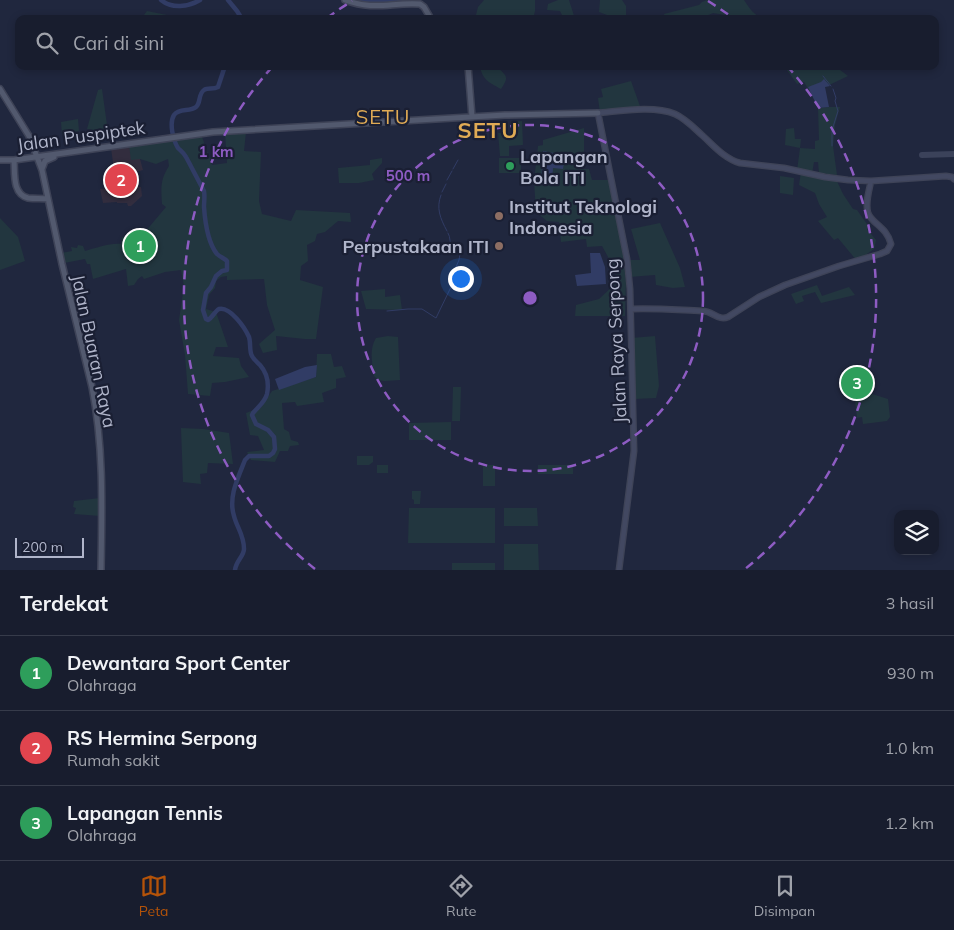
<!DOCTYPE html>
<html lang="id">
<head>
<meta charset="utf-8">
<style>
	:root { --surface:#181d2e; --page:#212636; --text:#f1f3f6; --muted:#9fa2aa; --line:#363b4a; --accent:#b45309 }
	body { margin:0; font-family:Mulish,sans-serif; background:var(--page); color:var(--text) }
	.controls { position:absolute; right:15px; bottom:15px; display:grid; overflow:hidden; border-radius:10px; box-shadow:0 2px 8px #0003 }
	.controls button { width:45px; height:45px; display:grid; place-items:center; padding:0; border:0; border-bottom:1px solid var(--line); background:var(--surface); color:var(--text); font:25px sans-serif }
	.scale { position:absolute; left:15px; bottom:12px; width:69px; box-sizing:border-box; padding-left:5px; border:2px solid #b0b5ca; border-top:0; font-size:14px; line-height:18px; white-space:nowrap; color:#b0b5ca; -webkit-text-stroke:4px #1a1f33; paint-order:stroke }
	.you { position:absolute; left:460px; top:278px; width:18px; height:18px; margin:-12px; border:4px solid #fff; border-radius:50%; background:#1a73e8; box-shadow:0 0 0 8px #1a73e833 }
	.badge { display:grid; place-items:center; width:32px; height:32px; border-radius:50%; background:var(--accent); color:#fff; font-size:16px; font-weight:700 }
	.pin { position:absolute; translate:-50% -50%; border:2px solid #fff; box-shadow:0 1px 5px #0006 }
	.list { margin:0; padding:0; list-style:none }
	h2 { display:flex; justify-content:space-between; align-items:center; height:65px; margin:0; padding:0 20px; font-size:21px }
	h2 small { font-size:16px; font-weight:400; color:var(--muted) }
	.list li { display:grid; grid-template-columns:32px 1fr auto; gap:15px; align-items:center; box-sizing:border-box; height:75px; padding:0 20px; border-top:1px solid var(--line) }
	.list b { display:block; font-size:19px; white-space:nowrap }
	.list p { margin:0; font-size:16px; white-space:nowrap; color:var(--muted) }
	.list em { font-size:16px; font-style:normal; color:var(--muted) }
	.icon { flex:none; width:28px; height:28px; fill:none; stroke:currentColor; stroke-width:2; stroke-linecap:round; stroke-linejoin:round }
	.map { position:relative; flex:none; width:954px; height:570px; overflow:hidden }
	.search { position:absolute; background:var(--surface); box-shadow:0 2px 8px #0003; left:15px; right:15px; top:15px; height:55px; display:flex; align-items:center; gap:12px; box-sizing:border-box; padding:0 18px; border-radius:10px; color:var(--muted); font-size:19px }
	.sheet { height:290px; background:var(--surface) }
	nav { display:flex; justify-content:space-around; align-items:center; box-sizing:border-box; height:70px; border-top:1px solid var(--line); background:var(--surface); font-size:14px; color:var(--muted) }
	nav a { display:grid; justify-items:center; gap:2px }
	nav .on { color:var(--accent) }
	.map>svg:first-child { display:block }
	.medical { fill:#322d3e }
	.green { fill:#22363f }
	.water { fill:#313c65 }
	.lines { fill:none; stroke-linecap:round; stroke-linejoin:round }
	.stream { stroke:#313c65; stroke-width:1 }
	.river { stroke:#313c65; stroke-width:4.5 }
	.taxiway { stroke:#3b425a; stroke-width:6 }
	.secondary-casing { stroke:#3e4357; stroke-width:7 }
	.primary-casing { stroke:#3e4357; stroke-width:8 }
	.secondary { stroke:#424861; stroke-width:4.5 }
	.primary { stroke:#52596e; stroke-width:5 }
	.ring { fill:none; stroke:#8e5cc3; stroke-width:2.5; stroke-dasharray:9 6 }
	.leisure-dot { fill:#2e9e5b; stroke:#1a1f33; stroke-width:2 }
	.education-dot { fill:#8d6e63; stroke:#1a1f33; stroke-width:2 }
	.labels { text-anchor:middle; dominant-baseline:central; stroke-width:4.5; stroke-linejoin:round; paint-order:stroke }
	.street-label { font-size:18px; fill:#b0b5ca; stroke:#1a1f33 }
	.poi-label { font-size:18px; font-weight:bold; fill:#b0b5ca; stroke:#1a1f33; text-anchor:start }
	.quarter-label { font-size:20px; letter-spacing:1px; fill:#e0ab55; stroke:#1a1f33 }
	.district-label { font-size:22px; font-weight:bold; letter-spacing:1px; fill:#e0ab55; stroke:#1a1f33 }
	.centre { fill:#8e5cc3; stroke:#1a1f33; stroke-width:2.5 }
	.ring-label { font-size:15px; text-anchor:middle; font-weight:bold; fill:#8e5cc3; stroke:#1a1f33; stroke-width:4.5; stroke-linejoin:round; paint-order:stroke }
</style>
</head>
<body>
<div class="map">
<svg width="954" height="570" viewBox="0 0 954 570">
	<rect width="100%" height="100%" fill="#20273e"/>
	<path class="medical" d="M 129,145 L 140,159 L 143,170 L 133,173 L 130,175 L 132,187 L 141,187 L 142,196 L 131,206 L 128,206 L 127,203 L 117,203 L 117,202 L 103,203 L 100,189 L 108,188 L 114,185 L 107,172 L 114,170 L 111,148 Z"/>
	<path class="green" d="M 484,0 L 535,0 L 535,11 L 533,19 L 475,19 L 478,7 Z
		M 558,0 L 569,0 L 575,19 L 556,19 L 556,17 L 562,15 L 560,11 L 547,10 L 548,4 Z
		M 600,0 L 622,0 L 626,6 L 626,19 L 618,19 L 599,12 Z
		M 707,0 L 744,0 C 750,9 754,15 763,19 L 735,19 L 732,16 L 713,13 L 699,19 L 665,19 L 664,14 L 699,5 L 702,2 Z
		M 147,11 L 182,18 L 182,19 L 141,19 Z
		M 480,66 L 497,66 C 506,77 510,75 501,89 C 490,83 482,80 480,66 Z
		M 784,66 L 835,66 L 848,76 L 825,87 L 810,92 L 804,82 L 797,84 Z
		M 631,81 L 641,109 L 600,113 L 598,98 L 603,97 L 601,89 Z
		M 102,89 L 108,132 L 87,129 L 98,90 Z
		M 829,107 L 840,107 L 835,125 L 833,146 L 837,175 L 819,173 L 818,162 L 814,162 L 812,174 L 836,179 L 843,194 L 853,209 L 857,210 L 869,227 L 867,229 L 876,240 L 874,249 L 857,261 L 838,238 L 834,240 L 818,221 L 827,217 L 819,204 L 815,193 L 799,185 L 801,172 L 797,171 L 800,148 L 785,145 L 786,129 L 794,128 L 795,139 L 801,139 L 800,148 L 815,149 L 815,141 L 819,140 L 818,108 Z
		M 78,119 L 79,131 L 62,135 L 61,122 Z
		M 522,121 L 523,145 L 509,146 L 509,156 L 500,156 L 498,133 L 511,133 L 511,122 Z
		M 584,128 L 584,152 L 578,157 L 579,163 L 578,169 L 589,169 L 592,180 L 609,180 L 622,246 L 626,282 L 625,316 L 575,316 L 576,305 L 599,299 L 614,285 L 616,278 L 613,266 L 602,246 L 587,247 L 586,239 L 561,242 L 559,222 L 547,221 L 536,212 L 534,181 L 538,146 L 543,145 L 543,140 Z
		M 246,132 L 244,151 L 261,152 L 259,201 L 262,214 L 291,221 L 296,210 L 350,213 L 351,222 L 338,221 L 325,232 L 317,234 L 315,241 L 307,245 L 308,261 L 301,266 L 300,280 L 323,287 L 316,339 L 305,339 L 276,336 L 277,350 L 263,353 L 259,344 L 275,330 L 267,305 L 264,279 L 227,280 L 227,276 L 221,277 L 216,281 L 215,288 L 209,295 L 206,309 L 216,312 L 228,347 L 216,347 L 213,356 L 239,358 L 241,366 L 249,377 L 225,382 L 212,383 L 210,396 L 188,394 L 185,355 L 179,320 L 184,286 L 181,270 L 165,272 L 144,279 L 142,276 L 138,279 L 134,285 L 128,286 L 126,269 L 93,279 L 90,264 L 87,264 L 85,259 L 64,263 L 61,253 L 72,251 L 71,247 L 77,248 L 78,245 L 83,246 L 85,251 C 97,248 109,243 121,244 L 122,237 L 140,236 L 143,232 L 145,232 L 166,207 L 162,204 C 161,188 160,180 169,166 L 168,159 L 156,164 L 140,159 L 131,160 L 129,145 L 201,134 L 212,165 L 227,163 L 225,133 Z
		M 382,158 L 382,163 L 372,174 L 374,180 L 359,183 L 339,183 L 338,168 L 370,165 L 370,160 Z
		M 499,158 L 521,158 L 521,173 L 499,173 Z
		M 780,176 L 794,178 L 793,195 L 780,193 Z
		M 0,218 L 18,237 L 25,261 L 0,270 Z
		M 660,223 L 680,268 L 685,287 L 673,288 L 656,285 L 655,275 L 629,277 L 629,260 L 640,260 L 631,229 Z
		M 817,285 L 822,296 L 849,287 L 855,295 L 821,303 L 815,292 L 802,296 L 804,301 L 796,304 L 791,294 Z
		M 385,289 L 385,297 L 400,295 L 402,310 L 366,309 L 361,291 Z
		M 388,336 L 398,337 L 400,380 C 391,380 380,384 374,376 C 372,362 369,349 376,338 Z
		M 655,336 L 659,386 L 656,398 L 634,399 L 631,338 Z
		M 317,354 L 331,354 L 334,367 L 342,366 L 346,377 L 336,379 L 336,388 L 322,393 L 324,402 L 297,406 L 295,402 L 282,403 L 284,429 L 289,432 L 291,440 L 298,442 L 299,445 L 290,446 L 288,451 L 280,451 L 275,462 L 251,460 L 247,452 L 264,450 L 258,436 L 250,435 L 246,413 L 261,407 L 272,391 L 316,377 Z
		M 453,387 L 461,387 L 460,421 L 452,421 Z
		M 863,391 L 888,399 L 890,417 L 887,421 L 863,424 L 862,417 L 857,418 L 854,392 Z
		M 451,422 L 451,440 L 409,440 L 409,423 Z
		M 181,428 L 203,429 L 229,433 L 233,464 L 208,463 L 207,473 L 200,474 L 201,484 L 183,482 Z
		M 357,456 L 373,456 L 373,462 L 369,465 L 357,465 Z
		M 377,465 L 388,465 L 388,473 L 377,473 Z
		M 483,465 L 495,465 L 495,486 L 483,486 Z
		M 538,465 L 573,465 L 573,474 L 538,474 Z
		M 412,491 L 421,491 L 420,504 L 414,504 L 414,500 L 412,499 Z
		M 100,498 L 100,516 L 74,514 L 76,508 L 73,507 L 74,501 Z
		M 409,508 L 495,508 L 495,543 L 408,543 Z
		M 504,508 L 537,508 L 538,526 L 504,526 Z
		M 504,544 L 538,544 L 539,570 L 504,570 Z
		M 452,563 L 495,563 L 495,570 L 452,570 Z"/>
	<path class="water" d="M 352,0 L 421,0 L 421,1 L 391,4 L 368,3 Z
		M 824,79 L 830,86 L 825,87 L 829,107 L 818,108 L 808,87 L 821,82 Z
		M 543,151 L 565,155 L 563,169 L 553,168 L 552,183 L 541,182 Z
		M 590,253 L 600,253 L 605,267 L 606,284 L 577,286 L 575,275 L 591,273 Z
		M 317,365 L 316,377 L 279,390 L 275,379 L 305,367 Z"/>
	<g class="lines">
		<path class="stream" d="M 823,76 L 831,86
			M 832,146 L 832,130 L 838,111 L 835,101 L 836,98 L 833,89
			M 453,169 L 458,160
			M 447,180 L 452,171
			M 442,192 L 446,184
			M 441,195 C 436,208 440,218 447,231
			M 387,311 L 408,309 L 422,309 L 436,318 L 451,287 L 456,267 L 459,260 L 461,248 L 452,247 C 449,244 451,237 448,233"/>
		<path class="river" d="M 161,0 C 172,9 188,7 200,0
			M 228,0 L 237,11 L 242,19
			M 225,66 L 218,87 C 213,90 208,87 204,90 C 198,94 201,103 196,107 C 190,112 179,108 174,115 C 169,123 173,140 178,148 C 181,151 184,153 186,157 C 192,168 198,180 204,191 C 205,197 204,201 204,207 C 205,221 208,243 217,254 C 220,257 224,258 227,261 L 227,270 L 222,271 L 216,276 L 211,287 L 206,293 L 203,310 L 206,319 L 208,320 C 212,318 215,311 219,309 C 230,306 245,328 249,337 C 251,343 249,351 252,356 C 254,360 257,362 260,365 C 267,373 269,384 267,394 C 265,402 258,407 253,413 L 252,415 L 256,424 L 268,430 L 274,437 L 275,449 L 273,453 L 269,456 L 249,456 L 245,460 C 238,478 228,497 234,516 C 237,528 244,535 244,549 C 244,556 236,561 235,570"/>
		<path class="taxiway" d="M 922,155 L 954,154"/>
		<defs>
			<path id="secondary" d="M 631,309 C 655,308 678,310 702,311 C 713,311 718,321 728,317 L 759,297 L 785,285 L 839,266 L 880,254 L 887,251 L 891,244 C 887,227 872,224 868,213 C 865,203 869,191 871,181
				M 619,570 L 634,451 L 630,289 L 627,259 L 598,113 C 620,111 654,105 675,114 C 686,119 694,128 703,136 C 714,146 725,159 740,163 L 784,168 L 825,177 L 848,180 L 871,181 L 946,176 L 952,177 L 954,179"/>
			<path id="primary" d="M 345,0 C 374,11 392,2 420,4 L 424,7 L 431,19
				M 468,66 L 472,117
				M 0,89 L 29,136 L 42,170 L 62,264 L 92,387 C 104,447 102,509 101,570
				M 0,160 L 14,160 L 213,132 L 505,115 L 598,113
				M 14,160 C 15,173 12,194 28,198 C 35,199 42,198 48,199
				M 42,169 L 45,161 L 54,157"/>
		</defs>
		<use href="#secondary" class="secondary-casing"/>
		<use href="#primary" class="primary-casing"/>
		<use href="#secondary" class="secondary"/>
		<use href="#primary" class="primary"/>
	</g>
	<g class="ring">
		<circle cx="530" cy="298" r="173"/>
		<path d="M315 569A346 346 0 0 1 273 66M327 18A346 346 0 0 1 352 1M708 1A346 346 0 0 1 733 18M787 66A346 346 0 0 1 745 569"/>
	</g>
	<circle class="leisure-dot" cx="510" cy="166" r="5"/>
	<g class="education-dot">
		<circle cx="499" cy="216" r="5"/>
		<circle cx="499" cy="246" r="5"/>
	</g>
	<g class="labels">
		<g class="street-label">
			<text transform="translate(81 136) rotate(-8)">Jalan Puspiptek</text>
			<text transform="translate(616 341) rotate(-93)">Jalan Raya Serpong</text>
			<text transform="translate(94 351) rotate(78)">Jalan Buaran Raya</text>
		</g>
		<g class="poi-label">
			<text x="520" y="156">Lapangan<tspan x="520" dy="21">Bola ITI</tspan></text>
			<text x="509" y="206">Institut Teknologi<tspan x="509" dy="21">Indonesia</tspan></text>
			<text x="489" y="246" text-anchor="end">Perpustakaan ITI</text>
		</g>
		<g class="quarter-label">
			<text x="383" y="116">SETU</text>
		</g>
		<g class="district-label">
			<text x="488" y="130">SETU</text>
		</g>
	</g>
	<circle cx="530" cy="298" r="8" class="centre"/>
	<g class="ring-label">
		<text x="216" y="157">1 km</text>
		<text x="408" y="181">500 m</text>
	</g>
</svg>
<div class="controls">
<button><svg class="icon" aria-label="layers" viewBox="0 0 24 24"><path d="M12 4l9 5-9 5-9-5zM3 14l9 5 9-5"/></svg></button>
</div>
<div class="scale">200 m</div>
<div class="you"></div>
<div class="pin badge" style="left:140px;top:246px;background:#2e9e5b">1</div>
<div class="pin badge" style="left:121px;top:180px;background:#e0444e">2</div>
<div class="pin badge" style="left:857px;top:383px;background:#2e9e5b">3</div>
<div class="search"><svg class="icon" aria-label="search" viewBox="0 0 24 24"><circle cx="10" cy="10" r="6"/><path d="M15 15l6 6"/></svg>Cari di sini</div>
</div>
<section class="sheet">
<h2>Terdekat<small>3 hasil</small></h2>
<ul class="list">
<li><span class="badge" style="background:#2e9e5b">1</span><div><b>Dewantara Sport Center</b><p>Olahraga</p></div><em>930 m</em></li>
<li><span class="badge" style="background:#e0444e">2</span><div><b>RS Hermina Serpong</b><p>Rumah sakit</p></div><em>1.0 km</em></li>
<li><span class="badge" style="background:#2e9e5b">3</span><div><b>Lapangan Tennis</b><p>Olahraga</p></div><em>1.2 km</em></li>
</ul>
</section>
<nav>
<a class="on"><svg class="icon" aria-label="map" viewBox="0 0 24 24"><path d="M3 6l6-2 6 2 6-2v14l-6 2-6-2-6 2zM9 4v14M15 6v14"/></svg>Peta</a>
<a><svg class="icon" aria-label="directions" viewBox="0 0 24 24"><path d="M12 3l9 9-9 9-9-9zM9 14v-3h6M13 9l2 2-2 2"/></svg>Rute</a>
<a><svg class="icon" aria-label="saved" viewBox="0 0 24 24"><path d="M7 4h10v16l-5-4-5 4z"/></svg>Disimpan</a>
</nav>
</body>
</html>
